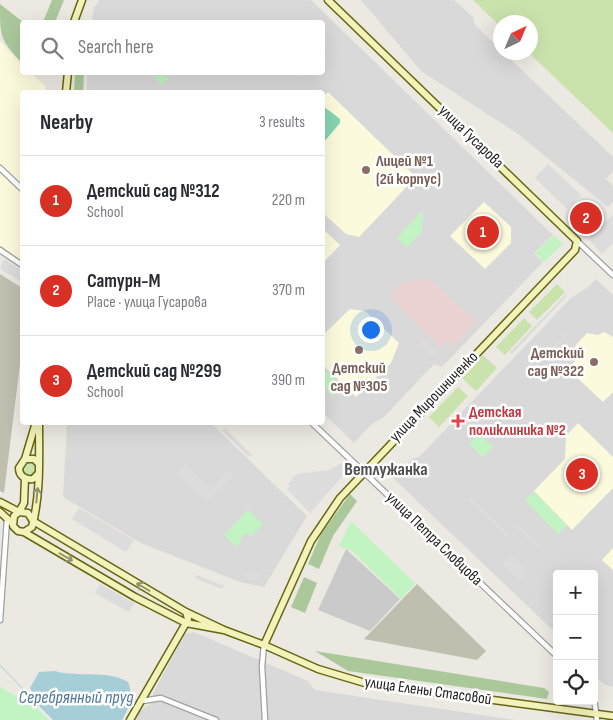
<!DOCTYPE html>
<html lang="en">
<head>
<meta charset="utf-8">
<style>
	:root { --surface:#fff; --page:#f7f7f7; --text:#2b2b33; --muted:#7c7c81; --line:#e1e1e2; --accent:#d93025 }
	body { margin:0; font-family:"Sofia Sans Condensed",sans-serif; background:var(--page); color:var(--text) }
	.controls { position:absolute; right:15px; bottom:15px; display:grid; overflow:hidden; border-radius:5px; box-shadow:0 5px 20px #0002 }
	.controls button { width:45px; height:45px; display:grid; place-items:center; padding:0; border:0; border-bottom:1px solid var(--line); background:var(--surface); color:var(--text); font:25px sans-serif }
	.compass { position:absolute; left:493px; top:15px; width:45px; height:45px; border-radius:50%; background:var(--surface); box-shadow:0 5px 20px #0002; rotate:44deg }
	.you { position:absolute; left:370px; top:329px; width:18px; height:18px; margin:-12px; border:4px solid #fff; border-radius:50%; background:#1a73e8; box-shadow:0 0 0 8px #1a73e833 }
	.badge { display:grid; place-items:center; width:32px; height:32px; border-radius:50%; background:var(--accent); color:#fff; font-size:16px; font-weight:700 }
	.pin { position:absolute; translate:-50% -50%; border:2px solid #fff; box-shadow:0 1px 5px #0006 }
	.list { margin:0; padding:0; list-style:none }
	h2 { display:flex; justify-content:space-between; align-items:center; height:65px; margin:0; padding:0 20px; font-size:21px }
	h2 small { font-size:16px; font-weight:400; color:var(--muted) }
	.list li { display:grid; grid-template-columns:32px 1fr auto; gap:15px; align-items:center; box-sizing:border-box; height:90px; padding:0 20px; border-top:1px solid var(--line) }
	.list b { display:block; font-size:19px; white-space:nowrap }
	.list p { margin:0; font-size:16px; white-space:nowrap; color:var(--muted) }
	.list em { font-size:16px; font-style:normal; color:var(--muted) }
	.icon { flex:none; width:28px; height:28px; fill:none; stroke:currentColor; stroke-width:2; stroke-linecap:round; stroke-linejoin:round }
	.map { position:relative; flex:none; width:613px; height:720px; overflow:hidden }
	.search { position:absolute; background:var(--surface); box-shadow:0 5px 20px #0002; left:20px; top:20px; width:305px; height:55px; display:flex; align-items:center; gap:12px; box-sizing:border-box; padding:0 18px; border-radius:5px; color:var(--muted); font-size:19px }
	.panel { position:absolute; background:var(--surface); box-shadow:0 5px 20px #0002; left:20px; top:90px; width:305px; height:335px; border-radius:5px }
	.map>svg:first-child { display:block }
	.residential { fill:#dad9d9 }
	.commercial { fill:#ecd3d3 }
	.education { fill:#fcfadc }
	.religious { fill:#cacaca }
	.construction { fill:#c0bfaf }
	.grass { fill:#cae3ac }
	.forest { fill:#abc89b }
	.park { fill:#c2f4c3 }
	.pitch { fill:#87d5b2 }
	.parking { fill:#dcdcdc }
	.water { fill:#a6ced6 }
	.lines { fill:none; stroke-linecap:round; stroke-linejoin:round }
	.stream { stroke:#a6ced6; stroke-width:1 }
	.street-casing { stroke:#a0a0a0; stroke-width:7 }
	.secondary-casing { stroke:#63670e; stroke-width:9 }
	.street { stroke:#fff; stroke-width:4.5 }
	.secondary { stroke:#f3f2ba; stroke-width:6 }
	.oneway { stroke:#929273 }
	.education-dot { fill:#8d6e63; stroke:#fff; stroke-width:2 }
	.health-dot { fill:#e0444e; stroke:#fff; stroke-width:2 }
	.labels { text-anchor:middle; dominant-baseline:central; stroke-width:5; stroke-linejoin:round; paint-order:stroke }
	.street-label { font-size:16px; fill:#1c1c1c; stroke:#fff }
	.education-label { font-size:16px; font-weight:bold; fill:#785e54; stroke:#fff; text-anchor:start }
	.health-label { font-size:16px; font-weight:bold; fill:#be3a42; stroke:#fff; text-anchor:start }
	.neighbourhood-label { font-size:18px; font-weight:bold; fill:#4f4f4f; stroke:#fff }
	.water-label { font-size:18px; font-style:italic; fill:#4f799b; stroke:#fff }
</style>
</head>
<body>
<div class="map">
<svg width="613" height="720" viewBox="0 0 613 720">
	<rect width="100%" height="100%" fill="#ece8e2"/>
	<path class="residential" d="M 99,0 L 311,0 L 553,235 L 534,253 L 543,262 L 442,367 L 434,364 L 384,417 L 372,424 L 354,443 L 323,413 L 322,92 L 87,92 L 87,73 L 322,72 L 322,22 L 92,22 L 94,8 Z
		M 361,0 L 454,0 L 474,18 L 474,24 L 500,49 L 500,52 L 504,53 L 613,157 L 613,171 L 606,179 L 613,186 L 613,202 L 608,207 L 518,134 L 421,71 Z
		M 596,279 L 613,295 L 613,687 L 604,684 L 594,675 L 594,574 L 557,574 L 557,634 L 393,478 L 413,458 L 419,457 L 571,298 L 588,287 Z
		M 67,423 L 211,423 L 307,516 L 264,587 L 240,582 L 141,543 L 63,497 Z
		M 194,632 L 308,681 L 315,690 L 515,720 L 135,720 L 139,712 L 153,702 L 153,693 L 185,634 Z"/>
	<path class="commercial" d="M 429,279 L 476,321 L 453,347 L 447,341 L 441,348 L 390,296 L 403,282 Z"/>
	<path class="education" d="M 0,41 L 22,65 L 22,72 L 31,73 L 45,86 L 45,92 L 22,92 L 22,270 L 0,254 Z
		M 328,92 L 416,177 L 359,237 L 346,234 L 323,213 L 322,98 Z
		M 484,202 L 511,227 L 511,243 L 485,269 L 450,236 Z
		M 322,228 L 340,245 L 323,263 L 322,263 Z
		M 350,309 L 365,311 L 399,343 L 391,363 L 356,397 L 323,365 L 323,335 Z
		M 604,332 L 613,337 L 613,392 L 603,402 L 568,369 L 580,355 L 575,346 L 587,333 L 598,335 Z
		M 578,423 L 613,457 L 613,488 L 572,530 L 534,491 L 565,459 L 566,436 Z
		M 613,548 L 613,570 L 602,560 Z"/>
	<path class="religious" d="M 346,549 L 400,599 L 370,631 L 318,610 Z"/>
	<path class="construction" d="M 0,274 L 22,288 L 22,348 L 4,493 L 0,491 Z
		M 417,584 L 486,651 L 477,660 L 364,639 Z"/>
	<path class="grass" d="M 473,0 L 613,0 L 613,133 L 529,53 L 530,52 L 530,22 L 500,22 L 500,26 Z
		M 557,284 L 565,292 L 537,320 L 529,312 Z
		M 524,318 L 532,326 L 505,355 L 496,347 Z
		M 483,355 L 497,368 L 476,391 L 462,378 Z
		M 458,387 L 468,396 L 439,427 L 429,417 Z
		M23 469a7 7 0 1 1 14 0a7 7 0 1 1-14 0Z"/>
	<path class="forest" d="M 52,0 L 64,0 L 55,22 L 43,22 Z
		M 0,4 L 23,22 L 22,63 C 0,39 0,38 0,4 Z
		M 75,73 L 84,73 L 83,92 L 74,92 Z
		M 350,494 L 357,501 L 333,536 L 319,569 L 308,564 L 321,534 Z
		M 304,577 L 317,583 L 305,613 L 291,607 Z
		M 315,651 L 544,688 L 549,692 L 547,699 L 348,671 Z"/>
	<path class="park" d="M 150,73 L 164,73 L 169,78 L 162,85 Z
		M 423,210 L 422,231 L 407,248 L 397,238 Z
		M 554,235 L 563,244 L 544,262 L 535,253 Z
		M 323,367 L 342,387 L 333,396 L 323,385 Z
		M 479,434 L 493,447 L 483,457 L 469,444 Z
		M 534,492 L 567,525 L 558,534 L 525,500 Z
		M 248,510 L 263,524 L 252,536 L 243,533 L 238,548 L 224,535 Z
		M 351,521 L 415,583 L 401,599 L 352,551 L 339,546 Z
		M 0,687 L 36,707 L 49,720 L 0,720 Z"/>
	<path class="pitch" d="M 323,106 L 340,119 L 340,123 L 323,143 Z"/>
	<path class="parking" d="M 548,164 L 581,195 L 567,209 L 535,178 Z
		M 613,215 L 613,243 L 602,254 L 588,239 Z
		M 4,259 L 22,271 L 22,282 L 0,269 Z
		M 566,294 L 567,296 L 512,354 L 510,352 Z
		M 569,330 L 571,332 L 548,356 L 546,354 Z
		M 423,338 L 436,351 L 432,356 L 419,344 Z
		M 225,428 L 252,455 L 249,457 L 222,431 Z
		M 342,463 L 348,470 L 310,513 L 287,489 L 290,486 L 288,484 L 297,474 L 329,470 Z
		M 185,464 L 210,488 L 229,470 L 234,476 L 206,502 L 177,473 Z
		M 471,498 L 510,535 L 508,538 L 468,500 Z
		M 79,508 L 134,540 L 126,552 L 72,519 Z
		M 518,524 L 543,549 L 541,551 L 516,527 Z
		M 511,555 L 528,572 L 520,581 L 502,564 Z
		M246 575a6 6 0 1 1 12 0a6 6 0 1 1-12 0Z
		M 197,575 L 224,586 L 222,589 L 195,578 Z
		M 100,584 L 134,603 L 129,612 L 95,593 Z"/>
	<path class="water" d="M 55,671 C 79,678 105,669 128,682 C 134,697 130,706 122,720 L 53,720 L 35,702 L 34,695 L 30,688 L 39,672 Z"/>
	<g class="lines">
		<path class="stream" d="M 0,665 L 25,691 L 35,695"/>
		<defs>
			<path id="street" d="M 0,168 L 22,189
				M 577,241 L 613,275
				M 0,250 L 22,265
				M 311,422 L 557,656
				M 0,620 L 7,519
				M 264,645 L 262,666 L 265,720
				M 594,698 L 597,720
				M 142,701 L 161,698 L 216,720"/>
			<path id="secondary" d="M 74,22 L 82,0
				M 66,92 L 68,72
				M 36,422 L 25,459 L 19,468 C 19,476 25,480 33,479 L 38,474
				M 25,459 L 34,459 L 39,464
				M 0,502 L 19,512
				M 0,512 L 12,523
				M 19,512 L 24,503 L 25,478
				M 24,532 L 32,527 C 41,493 39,457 39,422
				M 224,630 L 186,623 L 135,597 L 24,532 L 18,531 L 13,526 L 14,516 L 19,512 L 28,513 L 33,521 L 186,612 L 224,630 L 264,645 L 318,669 L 365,683 L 613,716
				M 264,645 L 311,541 L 340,498 L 575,250 L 577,241 L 328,0
				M 130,720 L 186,623 L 188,619 L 186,612"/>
		</defs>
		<use href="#street" class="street-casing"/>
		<use href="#secondary" class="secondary-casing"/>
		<use href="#street" class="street"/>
		<use href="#secondary" class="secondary"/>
	</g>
	<defs><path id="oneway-shaft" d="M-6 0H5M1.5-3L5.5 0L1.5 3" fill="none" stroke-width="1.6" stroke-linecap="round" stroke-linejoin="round" transform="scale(1.25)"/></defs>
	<g class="oneway">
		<use href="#oneway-shaft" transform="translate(37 495) rotate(-85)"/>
		<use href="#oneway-shaft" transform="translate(66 557) rotate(30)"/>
		<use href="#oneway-shaft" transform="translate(143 587) rotate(-150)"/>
	</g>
	<g class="education-dot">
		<circle cx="366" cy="170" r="5"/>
		<circle cx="359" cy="350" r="5"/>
		<circle cx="594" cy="362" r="5"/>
	</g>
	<path class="health-dot" d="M455.5 413.5h5v5h5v5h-5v5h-5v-5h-5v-5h5z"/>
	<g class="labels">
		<g class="street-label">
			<text transform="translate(471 137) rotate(44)">улица Гусарова</text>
			<text transform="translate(434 397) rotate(-46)">улица Мирошниченко</text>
			<text transform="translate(434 539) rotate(44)">улица Петра Словцова</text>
			<text transform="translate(428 691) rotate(8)">улица Елены Стасовой</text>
		</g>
		<g class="education-label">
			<text x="376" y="161">Лицей №1<tspan x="376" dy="18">(2й корпус)</tspan></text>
			<text x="584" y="353" text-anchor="end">Детский<tspan x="584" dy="18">сад №322</tspan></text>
			<text x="359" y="368" text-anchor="middle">Детский<tspan x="359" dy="18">сад №305</tspan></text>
		</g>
		<g class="health-label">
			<text x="469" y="412">Детская<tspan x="469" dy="18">поликлиника №2</tspan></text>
		</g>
		<g class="neighbourhood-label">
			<text x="386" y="469">Ветлужанка</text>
		</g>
		<g class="water-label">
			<text x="76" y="697">Серебрянный пруд</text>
		</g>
	</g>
</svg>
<div class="controls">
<button>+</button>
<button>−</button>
<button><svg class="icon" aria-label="locate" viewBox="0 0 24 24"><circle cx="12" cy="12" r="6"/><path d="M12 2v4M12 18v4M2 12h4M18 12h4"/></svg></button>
</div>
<svg class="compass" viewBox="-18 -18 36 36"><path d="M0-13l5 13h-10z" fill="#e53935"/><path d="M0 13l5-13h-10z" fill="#7c7c81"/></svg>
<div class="you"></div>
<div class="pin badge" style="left:483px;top:232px">1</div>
<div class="pin badge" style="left:586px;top:218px">2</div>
<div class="pin badge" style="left:582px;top:474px">3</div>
<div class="search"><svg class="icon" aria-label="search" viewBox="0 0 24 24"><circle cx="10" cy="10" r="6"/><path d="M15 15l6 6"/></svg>Search here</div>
<section class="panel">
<h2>Nearby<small>3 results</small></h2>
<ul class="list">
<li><span class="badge">1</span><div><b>Детский сад №312</b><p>School</p></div><em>220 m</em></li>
<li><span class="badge">2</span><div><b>Сатурн-М</b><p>Place · улица Гусарова</p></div><em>370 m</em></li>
<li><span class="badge">3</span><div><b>Детский сад №299</b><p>School</p></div><em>390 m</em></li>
</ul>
</section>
</div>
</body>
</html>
